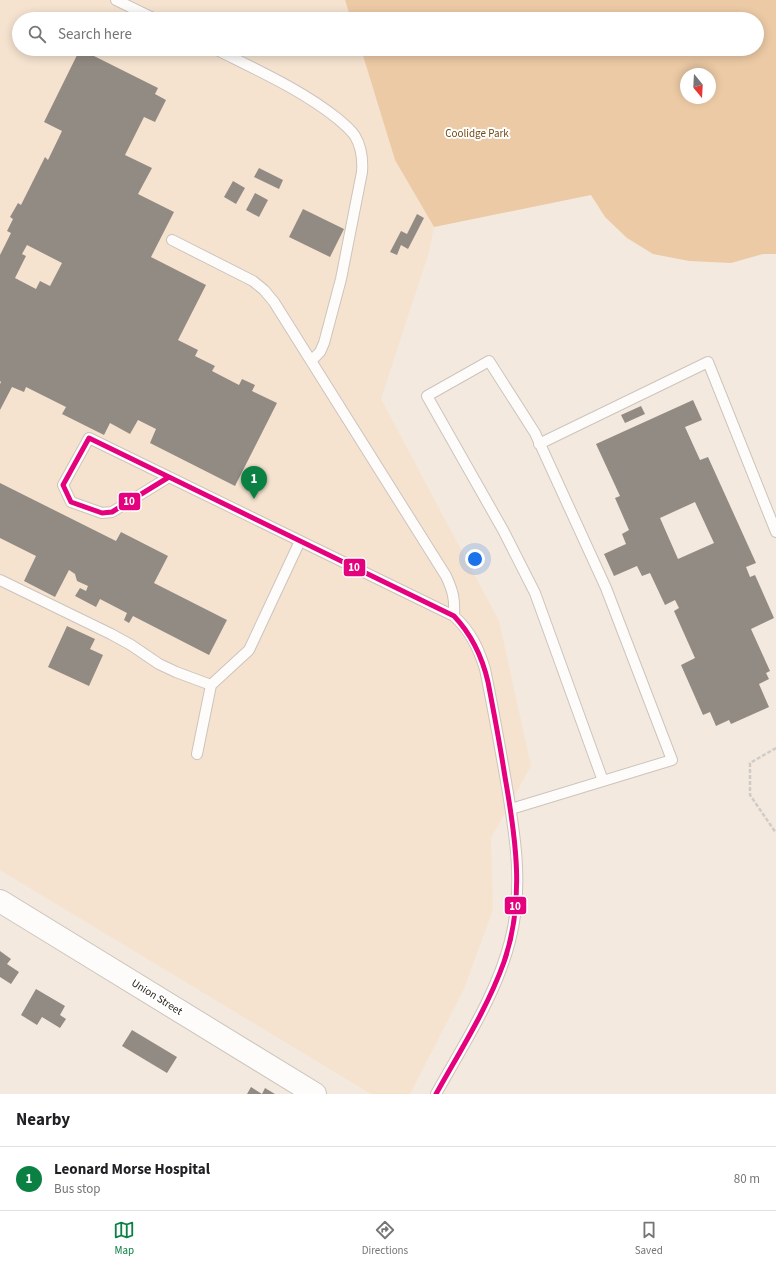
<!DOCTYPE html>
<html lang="en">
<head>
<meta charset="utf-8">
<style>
	:root { --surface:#fff; --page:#f6f6f6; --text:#202124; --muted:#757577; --line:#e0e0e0; --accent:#0b8043 }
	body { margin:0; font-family:"Source Sans 3",sans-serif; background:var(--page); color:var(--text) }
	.compass { position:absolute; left:680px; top:68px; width:36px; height:36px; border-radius:50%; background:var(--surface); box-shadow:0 2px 10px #0003; rotate:162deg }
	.you { position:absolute; left:475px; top:559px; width:14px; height:14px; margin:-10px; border:3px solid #fff; border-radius:50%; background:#1a73e8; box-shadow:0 0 0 6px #1a73e833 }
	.badge { display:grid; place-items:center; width:26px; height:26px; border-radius:50%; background:var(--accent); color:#fff; font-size:13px; font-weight:700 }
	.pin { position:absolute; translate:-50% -33px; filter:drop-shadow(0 1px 2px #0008) }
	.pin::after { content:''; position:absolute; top:21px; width:14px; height:12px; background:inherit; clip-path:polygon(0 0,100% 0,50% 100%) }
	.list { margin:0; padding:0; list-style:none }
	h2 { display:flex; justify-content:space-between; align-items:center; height:52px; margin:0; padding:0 16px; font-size:17px }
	h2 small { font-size:13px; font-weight:400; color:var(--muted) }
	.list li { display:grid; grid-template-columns:26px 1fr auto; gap:12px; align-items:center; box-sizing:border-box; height:64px; padding:0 16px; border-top:1px solid var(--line) }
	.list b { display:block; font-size:15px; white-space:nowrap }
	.list p { margin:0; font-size:13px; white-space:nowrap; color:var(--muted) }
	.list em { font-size:13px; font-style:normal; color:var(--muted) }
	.icon { flex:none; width:22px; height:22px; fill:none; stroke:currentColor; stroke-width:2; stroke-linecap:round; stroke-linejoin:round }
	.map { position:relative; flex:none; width:776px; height:1094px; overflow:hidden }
	.search { position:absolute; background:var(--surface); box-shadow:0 2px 10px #0003; left:12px; right:12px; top:12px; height:44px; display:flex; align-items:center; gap:10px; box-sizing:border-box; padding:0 14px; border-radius:22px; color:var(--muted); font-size:15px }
	.sheet { height:116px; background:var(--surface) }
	nav { display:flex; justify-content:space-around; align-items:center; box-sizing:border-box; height:56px; border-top:1px solid var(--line); background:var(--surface); font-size:11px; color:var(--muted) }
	nav a { display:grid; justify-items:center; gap:2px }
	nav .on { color:var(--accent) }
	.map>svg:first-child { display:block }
	.built { fill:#f5e3d0 }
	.green { fill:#eccaa5; fill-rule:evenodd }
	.building { fill:#928b83; fill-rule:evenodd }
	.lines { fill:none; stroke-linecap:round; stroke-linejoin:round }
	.service-casing { stroke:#ccc4bc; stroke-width:12 }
	.tertiary-casing { stroke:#ccc4bc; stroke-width:24 }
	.path { stroke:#cfccc8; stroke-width:2.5; stroke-dasharray:4 2; stroke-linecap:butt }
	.service { stroke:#fdfcfa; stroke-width:10 }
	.tertiary { stroke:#fdfcfa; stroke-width:22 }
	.bus-1-casing { stroke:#fff; stroke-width:8 }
	.bus-1 { stroke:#e5007d; stroke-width:5 }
	.labels { text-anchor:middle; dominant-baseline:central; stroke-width:4; stroke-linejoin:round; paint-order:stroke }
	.park-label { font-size:11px; fill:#744a13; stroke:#fff }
	.street-label { font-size:11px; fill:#231c15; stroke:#fff }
	.line-badge { stroke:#fff; stroke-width:1.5 }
	.badge-label { font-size:11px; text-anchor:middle; font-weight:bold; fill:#fff }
</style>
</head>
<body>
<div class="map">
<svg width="776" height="1094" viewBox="0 0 776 1094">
	<rect width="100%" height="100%" fill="#f3e9de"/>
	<path class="built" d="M 0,0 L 345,0 L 351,19 L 19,19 L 19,49 L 361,49 L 395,160 L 434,227 L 429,252 L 381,399 L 499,621 L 531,766 L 491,838 L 493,909 L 464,989 L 410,1094 L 371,1094 L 0,870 Z"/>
	<path class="green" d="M 345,0 L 776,0 L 776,254 L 763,254 L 731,263 L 689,261 L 653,254 L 627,238 L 605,217 L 591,195 L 434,227 L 395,160 L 361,49 L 757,49 L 757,19 L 351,19 ZM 686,74 L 710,74 L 710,98 L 686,98 Z"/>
	<path class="building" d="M 80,49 L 158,88 L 155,94 L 166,100 L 155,122 L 144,117 L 125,155 L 152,168 L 138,194 L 174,212 L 151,257 L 206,285 L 178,340 L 198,350 L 195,356 L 215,366 L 212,371 L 239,385 L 242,379 L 255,385 L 252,391 L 277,403 L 235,486 L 150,443 L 156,429 L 138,420 L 130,434 L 110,423 L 104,435 L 62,414 L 66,407 L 26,387 L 24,392 L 12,387 L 0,410 L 0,384 L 1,382 L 0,381 L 0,255 L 11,233 L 7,231 L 13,219 L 10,217 L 18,203 L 21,205 L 45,157 L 48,160 L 62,131 L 44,122 ZM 27,245 L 62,263 L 50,286 L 40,281 L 36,289 L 15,278 L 26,256 L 22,254 Z
		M 259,168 L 283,180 L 279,189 L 254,177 Z
		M 233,181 L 245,188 L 236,204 L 224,197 Z
		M 255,193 L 268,200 L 259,217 L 246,210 Z
		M 303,209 L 344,229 L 330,257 L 289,237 Z
		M 417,214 L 424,218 L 408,249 L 401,245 L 397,255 L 390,252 L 401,231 L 407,234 Z
		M 693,400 L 702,420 L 685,427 L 700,460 L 708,457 L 756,563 L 746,567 L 750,577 L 755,575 L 774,618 L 751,629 L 770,671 L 766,673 L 769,679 L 759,684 L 769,707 L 731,724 L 729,720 L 716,726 L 710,712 L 703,715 L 681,665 L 695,658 L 674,611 L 679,608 L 675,600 L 665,605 L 650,573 L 642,576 L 637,566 L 614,576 L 604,554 L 626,544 L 622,534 L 629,530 L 615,498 L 620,496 L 596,444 ZM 695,502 L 714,543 L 678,559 L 660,518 Z
		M 641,406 L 645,414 L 625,423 L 621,415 Z
		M 0,483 L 116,541 L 121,532 L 168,556 L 154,583 L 227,620 L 209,655 L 133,616 L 129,623 L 124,620 L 127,613 L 100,599 L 96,607 L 75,596 L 80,588 L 86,591 L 88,586 L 77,581 L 75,574 L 69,570 L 55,597 L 24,581 L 36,556 L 0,538 Z
		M 67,626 L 95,639 L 90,649 L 103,655 L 89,686 L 48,667 Z
		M 0,951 L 11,959 L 7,964 L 19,972 L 11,984 L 0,977 Z
		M 36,989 L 65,1006 L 60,1015 L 66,1019 L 60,1028 L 42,1017 L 37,1025 L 21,1015 Z
		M 132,1030 L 177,1057 L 167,1073 L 122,1046 Z
		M 251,1087 L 262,1094 L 265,1088 L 275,1094 L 247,1094 Z"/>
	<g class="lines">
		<defs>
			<path id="service" d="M 116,0 L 155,19
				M 215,49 C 257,70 302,90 338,119 C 344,124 351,130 355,136 C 362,148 363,159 362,172 L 341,279 L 324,343 L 320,352 L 311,361
				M 172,240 L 253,281 L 264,290 L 274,302 L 446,576 C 453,591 455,599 454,616
				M 539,444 L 708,362 L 776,532
				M 169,477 L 112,512 L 102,513 L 71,502 L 63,485 L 89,438 L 454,616 C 471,632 478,647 485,669 C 492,703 498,736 504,770 C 514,827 525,885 510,941 C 496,996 463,1045 436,1094
				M 0,580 L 111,634 L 131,645 L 159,664 L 176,672 L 211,685 L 249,650 L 300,541
				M 197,754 L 211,685
				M 511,809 L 672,760 L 606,588 L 535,433 L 489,361 L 427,396 L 503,530 L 535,593 L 603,781"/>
			<path id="tertiary" d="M 0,901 L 315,1094"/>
		</defs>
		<use href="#service" class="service-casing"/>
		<use href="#tertiary" class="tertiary-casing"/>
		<path class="path" d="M 776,748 L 750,763 L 750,795 L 776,833"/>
		<use href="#service" class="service"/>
		<use href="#tertiary" class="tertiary"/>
		<defs>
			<path id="bus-1" d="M 89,438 L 169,477 L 112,512 L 102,513 L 71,502 L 63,485 Z
				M 169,477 L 454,616 C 472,635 482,656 488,682 C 494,713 500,745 505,777 C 516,839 525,901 504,962 C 487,1009 460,1051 436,1094"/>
		</defs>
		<use href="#bus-1" class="bus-1-casing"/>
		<use href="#bus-1" class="bus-1"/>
	</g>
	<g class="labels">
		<g class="park-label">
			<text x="477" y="133">Coolidge Park</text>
		</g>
		<g class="street-label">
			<text transform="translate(157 997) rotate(32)">Union Street</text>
		</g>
	</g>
	<g class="line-badge">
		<rect x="118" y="492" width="23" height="19" rx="4" fill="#e5007d"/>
		<rect x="343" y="558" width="23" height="19" rx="4" fill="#e5007d"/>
		<rect x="504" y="896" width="23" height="19" rx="4" fill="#e5007d"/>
	</g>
	<g class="badge-label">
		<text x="129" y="505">10</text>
		<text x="354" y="571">10</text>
		<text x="515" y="910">10</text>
	</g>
</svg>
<svg class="compass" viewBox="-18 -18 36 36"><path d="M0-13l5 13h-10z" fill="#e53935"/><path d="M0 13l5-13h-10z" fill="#757577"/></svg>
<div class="you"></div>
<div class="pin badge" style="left:254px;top:499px">1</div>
<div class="search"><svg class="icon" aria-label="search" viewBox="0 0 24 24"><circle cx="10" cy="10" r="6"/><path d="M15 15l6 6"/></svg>Search here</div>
</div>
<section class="sheet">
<h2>Nearby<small></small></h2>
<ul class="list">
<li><span class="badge">1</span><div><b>Leonard Morse Hospital</b><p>Bus stop</p></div><em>80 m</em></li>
</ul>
</section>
<nav>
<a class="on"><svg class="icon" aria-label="map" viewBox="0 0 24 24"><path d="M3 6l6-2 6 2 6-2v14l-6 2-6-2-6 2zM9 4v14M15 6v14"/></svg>Map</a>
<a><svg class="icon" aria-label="directions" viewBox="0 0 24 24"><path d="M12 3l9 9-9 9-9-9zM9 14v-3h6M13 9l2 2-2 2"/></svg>Directions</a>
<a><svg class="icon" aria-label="saved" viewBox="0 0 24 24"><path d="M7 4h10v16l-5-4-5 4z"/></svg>Saved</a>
</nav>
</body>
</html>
